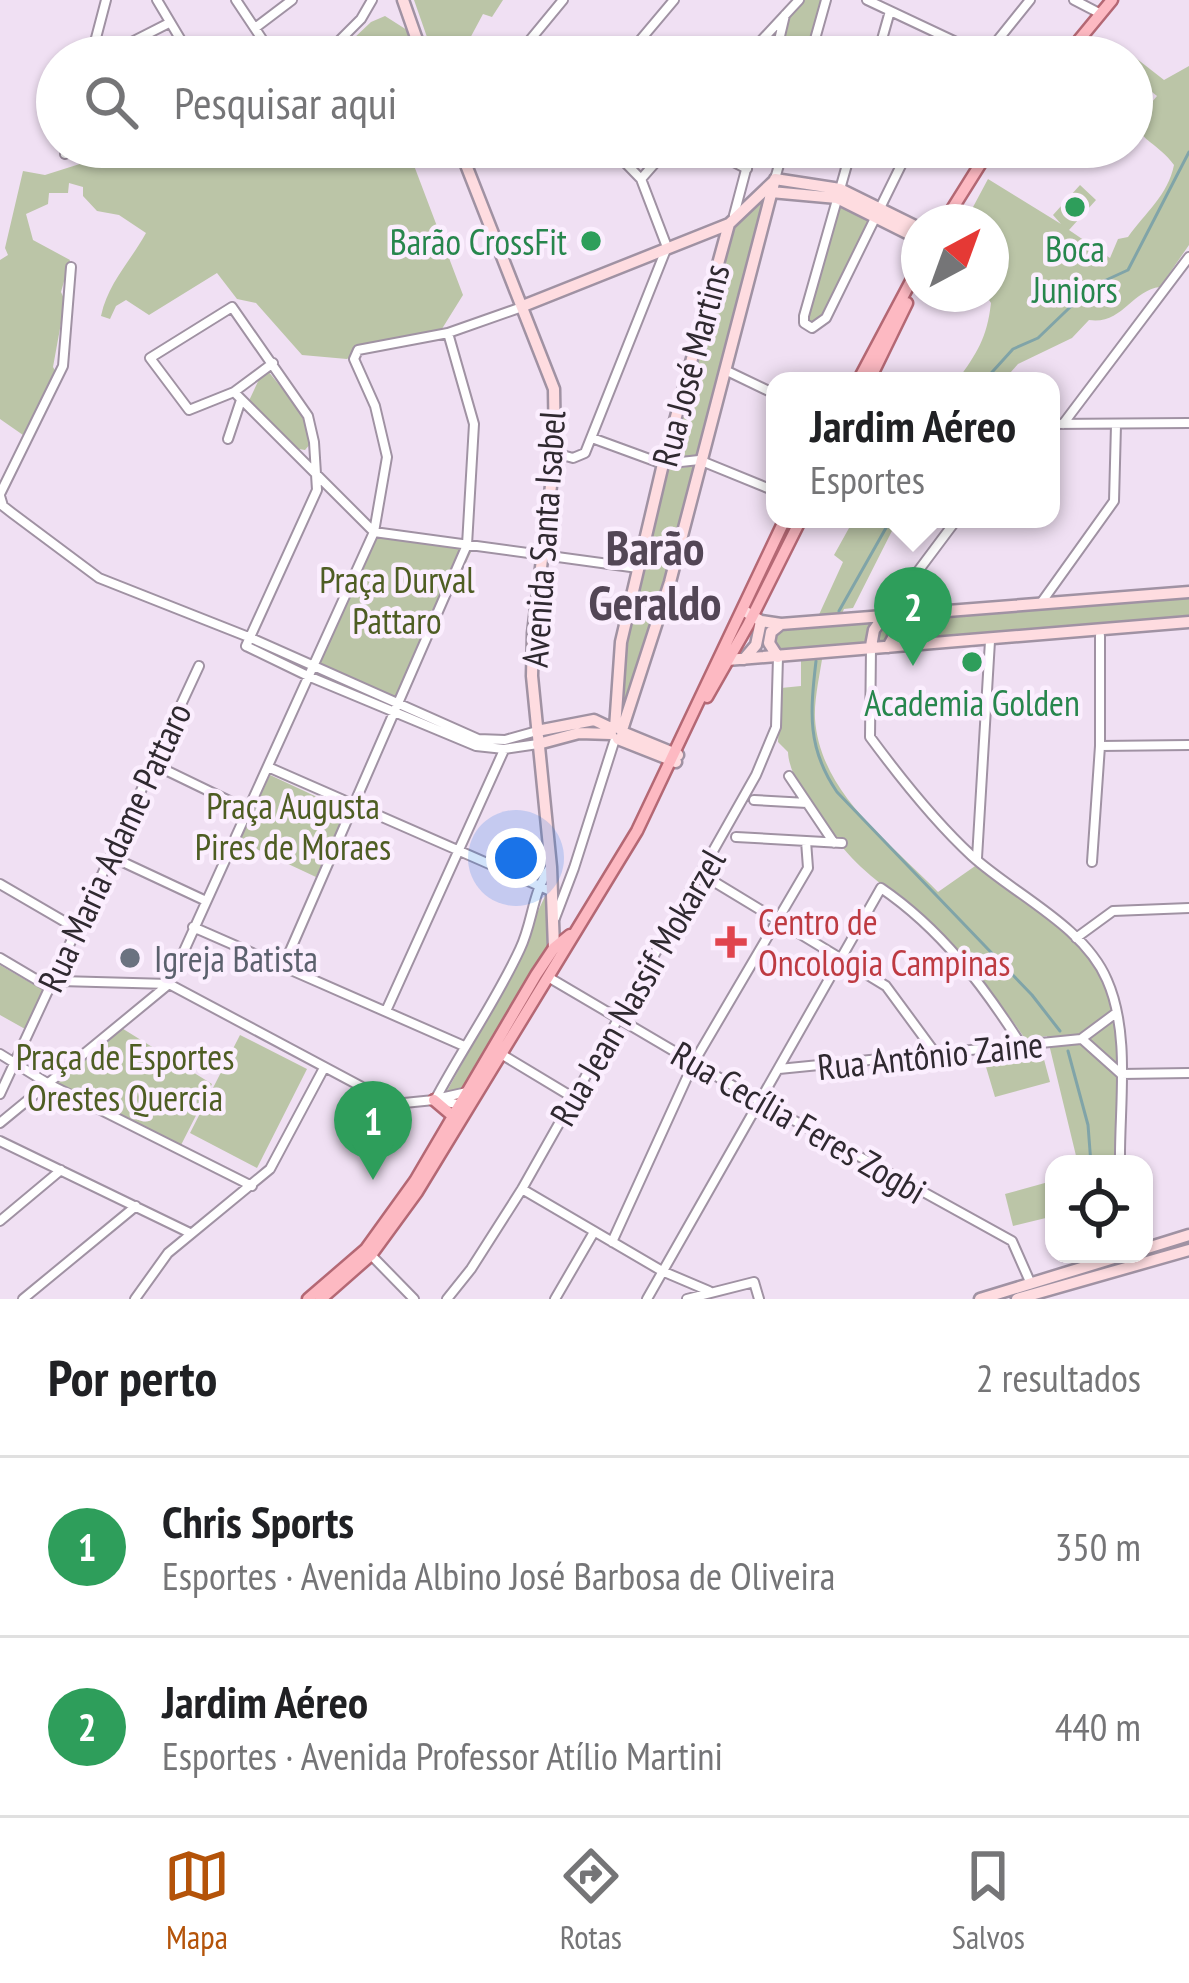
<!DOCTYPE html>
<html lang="pt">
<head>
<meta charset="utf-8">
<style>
	:root { --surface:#fff; --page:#f2f2f2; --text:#202124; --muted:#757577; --line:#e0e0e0; --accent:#b45309 }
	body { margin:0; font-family:"PT Sans Narrow",sans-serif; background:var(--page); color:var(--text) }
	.controls { position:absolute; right:36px; bottom:36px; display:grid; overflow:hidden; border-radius:24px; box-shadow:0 3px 9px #0004 }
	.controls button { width:108px; height:108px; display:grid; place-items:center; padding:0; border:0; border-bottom:3px solid var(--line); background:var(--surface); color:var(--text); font:60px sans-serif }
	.compass { position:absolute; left:901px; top:204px; width:108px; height:108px; border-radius:50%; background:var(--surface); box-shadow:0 3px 9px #0004; rotate:41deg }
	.you { position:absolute; left:516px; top:858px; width:42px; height:42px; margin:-30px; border:9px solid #fff; border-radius:50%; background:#1a73e8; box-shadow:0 0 0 18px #1a73e833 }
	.badge { display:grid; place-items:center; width:78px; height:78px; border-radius:50%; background:var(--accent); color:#fff; font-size:39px; font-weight:700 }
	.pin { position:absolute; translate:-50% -99px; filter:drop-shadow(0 3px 6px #0008) }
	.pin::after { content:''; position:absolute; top:63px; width:42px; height:36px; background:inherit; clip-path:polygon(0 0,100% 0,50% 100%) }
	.popup { position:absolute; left:766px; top:372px; width:294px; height:156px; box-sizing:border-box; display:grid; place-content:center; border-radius:24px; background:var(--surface); filter:drop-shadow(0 3px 9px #0005); font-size:39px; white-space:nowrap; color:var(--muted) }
	.popup b { font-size:45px; color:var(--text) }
	.popup::after { content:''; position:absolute; left:50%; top:100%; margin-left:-24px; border:24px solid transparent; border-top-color:var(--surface) }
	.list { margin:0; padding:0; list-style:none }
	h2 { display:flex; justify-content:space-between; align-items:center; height:156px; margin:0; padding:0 48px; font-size:51px }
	h2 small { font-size:39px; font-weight:400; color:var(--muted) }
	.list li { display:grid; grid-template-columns:78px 1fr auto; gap:36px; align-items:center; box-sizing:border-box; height:180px; padding:0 48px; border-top:3px solid var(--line) }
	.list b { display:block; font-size:45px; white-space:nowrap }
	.list p { margin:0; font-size:39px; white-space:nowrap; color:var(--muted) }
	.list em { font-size:39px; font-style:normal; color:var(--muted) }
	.icon { flex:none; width:66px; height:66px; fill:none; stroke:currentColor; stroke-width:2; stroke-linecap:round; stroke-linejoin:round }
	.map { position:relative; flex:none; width:1189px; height:1299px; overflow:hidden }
	.search { position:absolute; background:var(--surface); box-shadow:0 3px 9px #0004; left:36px; right:36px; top:36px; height:132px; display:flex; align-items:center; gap:30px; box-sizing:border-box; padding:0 42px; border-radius:66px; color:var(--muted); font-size:45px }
	.sheet { height:516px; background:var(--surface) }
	nav { display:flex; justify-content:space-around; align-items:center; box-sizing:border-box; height:168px; border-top:3px solid var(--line); background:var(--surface); font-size:33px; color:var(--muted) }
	nav a { display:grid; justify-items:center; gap:6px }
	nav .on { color:var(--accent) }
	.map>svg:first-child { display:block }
	.green { fill:#bbc5a7 }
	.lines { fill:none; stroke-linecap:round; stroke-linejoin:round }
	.stream { stroke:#80a4a8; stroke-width:3 }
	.street-casing { stroke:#a092a3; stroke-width:12 }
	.secondary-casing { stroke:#a092a3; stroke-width:15 }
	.primary-casing { stroke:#b46874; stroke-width:15 }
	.street { stroke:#fff; stroke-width:8 }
	.secondary { stroke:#fedce0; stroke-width:10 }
	.primary { stroke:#fdb9c2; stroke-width:10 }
	.leisure-dot { fill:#2e9e5b; stroke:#fbeefe; stroke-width:4.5 }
	.health-dot { fill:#e0444e; stroke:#fbeefe; stroke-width:4.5 }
	.worship-dot { fill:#6b7280; stroke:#fbeefe; stroke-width:4.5 }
	.labels { text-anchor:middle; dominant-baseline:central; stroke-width:9; stroke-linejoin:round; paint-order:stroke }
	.leisure-label { font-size:36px; fill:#27864d; stroke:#fbeefe }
	.street-label { font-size:36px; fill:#2f2930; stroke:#fbeefe }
	.park-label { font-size:36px; fill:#4e5d23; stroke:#fbeefe }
	.health-label { font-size:36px; fill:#be3a42; stroke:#fbeefe; text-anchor:start }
	.worship-label { font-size:36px; fill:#5b616d; stroke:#fbeefe; text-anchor:start }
	.district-label { font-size:48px; font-weight:bold; fill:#534656; stroke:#fbeefe }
</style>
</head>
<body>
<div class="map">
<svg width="1189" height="1299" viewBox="0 0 1189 1299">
	<rect width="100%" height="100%" fill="#f0e0f3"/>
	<path class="green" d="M 414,0 L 503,0 L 492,17 L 483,14 L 460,57 L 434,57 Z
		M 804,0 L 822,0 L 806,57 L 779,57 L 789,15 Z
		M 385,16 L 407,30 L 417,57 L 334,57 L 371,22 Z
		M 1132,55 L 1164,80 L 1189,66 L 1189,245 L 1160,287 C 1132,290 1122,325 1089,320 L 1072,338 L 1018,364 L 1003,381 L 957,381 C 977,353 987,338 991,303 L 985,294 L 991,294 L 991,222 L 965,222 L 988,179 L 1061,224 L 1053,215 L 1080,185 L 1096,200 L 1069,230 L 1110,258 L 1118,239 L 1128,237 C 1145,213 1168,195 1174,165 C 1151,133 1119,140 1157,96 L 1132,76 L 1132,57 L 1126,57 Z
		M 164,147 L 190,162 L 214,147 L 407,147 L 463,295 L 440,332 L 366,346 L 347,359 L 302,355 L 256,303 L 237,299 L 217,273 L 149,315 L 126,300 L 116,306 L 110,319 L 101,316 C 108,283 130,262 146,233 L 119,215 L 97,211 L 83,196 L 83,187 L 69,183 L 68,193 L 49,193 L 48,204 L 26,214 L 33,240 L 70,260 L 61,292 L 65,301 L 53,367 L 56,372 L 23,435 L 0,419 L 0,260 L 8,255 L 5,248 L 23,171 L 45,175 L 127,149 Z
		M 764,200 L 699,460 L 666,462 L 730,225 Z
		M 839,200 L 877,217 L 815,328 L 804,323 Z
		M 268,371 L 306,418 L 311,443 L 305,450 L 293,448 L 247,405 L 261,375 Z
		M 695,466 L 674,550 L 622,725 L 617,724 L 622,663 L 665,470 Z
		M 854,519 L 898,519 L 853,608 L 844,609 L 841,616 L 817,619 L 843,562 L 834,555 Z
		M 376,536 L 473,548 L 400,700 L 317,666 Z
		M 1189,593 L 1189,619 L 980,634 L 823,653 C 820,674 814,699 815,719 C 820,793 890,842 938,892 L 978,864 C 1011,891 1077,936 1099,969 C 1127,1013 1116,1112 1117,1164 L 1078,1164 L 1047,1036 L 1026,1040 C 1000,1002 971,966 939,933 C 915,908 886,890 861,867 C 837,844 789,785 788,752 L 778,742 L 781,688 L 801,686 L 801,653 L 779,654 L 774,649 L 773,632 L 783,626 Z
		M 270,775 L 347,811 L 316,877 L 239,841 Z
		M 547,892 L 551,935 L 547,950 L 465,1089 L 447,1091 L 527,946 L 530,928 Z
		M 0,965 L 43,990 L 25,1029 L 0,1015 Z
		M 120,1027 L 212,1084 L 179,1149 L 51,1083 Z
		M 240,1035 L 307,1069 L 257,1168 L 190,1133 Z
		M 1042,1052 L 1050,1082 L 995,1097 L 986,1067 Z
		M 1052,1181 L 1054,1216 L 1013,1226 L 1005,1194 Z"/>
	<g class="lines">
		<path class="stream" d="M 984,381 L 1013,349 L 1038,338 L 1091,287 L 1128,270 L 1189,152
			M 839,611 L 891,519
			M 816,661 C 810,713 807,748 837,792 L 1032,995 L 1060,1031
			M 1068,1051 L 1088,1125 L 1091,1164
			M 1072,1256 L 1072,1254"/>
		<defs>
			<path id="street" d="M 157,0 L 191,57
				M 236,0 L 274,57
				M 867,0 L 988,57
				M 1074,0 L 1101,14
				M 255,28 L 292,0
				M 92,54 L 106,55 L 169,23
				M 985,56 L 1030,0
				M 91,57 L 106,0
				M 323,57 L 361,19 L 372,0
				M 516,57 L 563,0
				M 626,57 L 674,0
				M 746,57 L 799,0
				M 775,57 L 785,15
				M 810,57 L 826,0
				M 877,57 L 890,11
				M 954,57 L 960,44
				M 705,147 L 747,169
				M 852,147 L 804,316 L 804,323 L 812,328 L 826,318 L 910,147
				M 65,154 L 67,147
				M 188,156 L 205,147
				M 641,179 L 669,147
				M 775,179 L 784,147
				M 734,215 L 752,147
				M 725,370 L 775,394
				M 234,392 L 374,532 L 638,568
				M 1051,424 L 1189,423
				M 1063,424 L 1189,257
				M 592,438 L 663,464 L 699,460 L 775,491
				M 228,439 L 241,400
				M 555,453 L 573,458 L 585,453 L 667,247 L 641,179 L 610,147
				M 0,494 L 63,366 L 71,267
				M 0,496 L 3,506 L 12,513 L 99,578 L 251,638 L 478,739 L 505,740 L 537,731
				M 1041,603 L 1114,501 L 1116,425
				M 886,614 L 957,519
				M 246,646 L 317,490 L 314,442 L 308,416 L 232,307 L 150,358 L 189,410 L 234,392 L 273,363
				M 246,646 L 308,676 L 476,746 L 504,749 L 538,744
				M 871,648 L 870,737 C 901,779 934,821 972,856 C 1015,895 1084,926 1107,980 C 1131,1034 1119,1107 1120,1164
				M 1100,746 L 1189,745
				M 153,764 L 246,809
				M 268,767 L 551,891
				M 789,776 L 834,843
				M 754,800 L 807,803
				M 736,837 L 842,843
				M 112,857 L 204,900
				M 977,858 L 990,641
				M 1092,862 L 1100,746 L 1100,636
				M 703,875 L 886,986 L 936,1054
				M 0,884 L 79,930
				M 555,918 L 574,868 L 615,739
				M 193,927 L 464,1046
				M 1076,938 L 1113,911 L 1189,908
				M 0,958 L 49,987 L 60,981 L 169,984 L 394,1104 L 434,1100 L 463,1105
				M 283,967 L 467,545 L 474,424 L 448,333
				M 548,977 L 757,1100 L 1012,1241 L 1031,1284
				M 386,1011 L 504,750
				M 1082,1039 L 1120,1073
				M 0,1054 L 47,1083 L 252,1186
				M 501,1054 L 574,1098
				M 779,1069 L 1081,1039 L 1116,1013
				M 1121,1074 L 1189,1073
				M 0,1094 L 199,666
				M 436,1099 L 467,1092
				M 435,1100 C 462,1049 496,1001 520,949 C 533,922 532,892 550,868
				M 0,1123 L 169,984 L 374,532 L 387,457 L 375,406 L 354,359 L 358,350 L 448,333 L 522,307
				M 0,1141 L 190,1233
				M 522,1189 L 662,1271 L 709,1291
				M 0,1221 L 61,1170
				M 612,1242 L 694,1062 L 808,868 L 806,841
				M 371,1255 L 414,1299
				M 23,1299 L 136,1206
				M 135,1299 L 168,1253 L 270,1169 L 324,1068
				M 447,1299 L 471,1269 L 522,1189 L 756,775 L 776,727 L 778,657
				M 555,1299 L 594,1232
				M 647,1299 L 881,888 C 941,929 983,985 1022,1046
				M 687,1299 L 754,1282 L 759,1299"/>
			<path id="secondary" d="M 403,0 L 423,57
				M 459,147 L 554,389 L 555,453 L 533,633 L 532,676 L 551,867 L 554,948
				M 775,179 L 840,189 L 919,228
				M 771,192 L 837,198 L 919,239
				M 523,306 L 729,224 L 773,182
				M 746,612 L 761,621 L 781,624 L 1189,592
				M 871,646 L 874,630 L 884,616
				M 888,647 L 893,638 L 895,616
				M 778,657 L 769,643 L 771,632 L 781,624
				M 744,659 L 756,645 L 761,621
				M 727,660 L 1189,622
				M 615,728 L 621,642 L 663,464 L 729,224
				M 622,730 L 670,582 L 775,179
				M 537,731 L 594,720 L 613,729
				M 622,732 L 678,755
				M 618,739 L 676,762
				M 538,744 L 579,733 L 611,734
				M 1144,1249 L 1189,1235
				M 980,1299 L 1127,1254
				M 1017,1299 L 1189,1250"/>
			<path id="primary" d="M 1065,57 L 1112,0
				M 944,222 L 991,147
				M 858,381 L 919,266
				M 869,381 L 907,303
				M 707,697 L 748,625 L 801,519
				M 434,1100 L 454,1117
				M 308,1299 L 366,1249 L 415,1181 L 536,975 L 554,948 L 570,935
				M 321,1299 L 371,1255 L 417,1192 L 637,831 L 785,519"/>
		</defs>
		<use href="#street" class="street-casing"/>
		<use href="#secondary" class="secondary-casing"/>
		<use href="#primary" class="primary-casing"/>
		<use href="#street" class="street"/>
		<use href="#secondary" class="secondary"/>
		<use href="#primary" class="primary"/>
	</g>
	<g class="leisure-dot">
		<circle cx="1075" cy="207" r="12"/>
		<circle cx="591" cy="241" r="12"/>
		<circle cx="972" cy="662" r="12"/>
	</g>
	<path class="health-dot" d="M725 924h12v12h12v12h-12v12h-12v-12h-12v-12h12z"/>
	<circle class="worship-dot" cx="130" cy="958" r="12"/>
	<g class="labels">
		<g class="leisure-label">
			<text x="567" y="241" text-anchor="end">Barão CrossFit</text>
			<text x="1075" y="248">Boca<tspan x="1075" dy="41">Juniors</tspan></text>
			<text x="972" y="702">Academia Golden</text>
		</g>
		<g class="street-label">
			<text transform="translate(690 365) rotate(-75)">Rua José Martins</text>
			<text transform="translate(543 539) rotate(-86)">Avenida Santa Isabel</text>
			<text transform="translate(114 847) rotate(-65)">Rua Maria Adame Pattaro</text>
			<text transform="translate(637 987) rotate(-60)">Rua Jean Nassif Mokarzel</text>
			<text transform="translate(930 1055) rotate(-6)">Rua Antônio Zaine</text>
			<text transform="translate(799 1122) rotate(30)">Rua Cecília Feres Zogbi</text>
		</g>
		<g class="park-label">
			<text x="397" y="579">Praça Durval<tspan x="397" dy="41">Pattaro</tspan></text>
			<text x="293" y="805">Praça Augusta<tspan x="293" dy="41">Pires de Moraes</tspan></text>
			<text x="125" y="1056">Praça de Esportes<tspan x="125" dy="41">Orestes Quercia</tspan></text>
		</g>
		<g class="health-label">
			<text x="758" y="921">Centro de<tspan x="758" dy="41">Oncologia Campinas</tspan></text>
		</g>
		<g class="worship-label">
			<text x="154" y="958">Igreja Batista</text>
		</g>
		<g class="district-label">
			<text x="655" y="547">Barão<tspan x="655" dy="55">Geraldo</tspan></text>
		</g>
	</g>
</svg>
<div class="controls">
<button><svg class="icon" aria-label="locate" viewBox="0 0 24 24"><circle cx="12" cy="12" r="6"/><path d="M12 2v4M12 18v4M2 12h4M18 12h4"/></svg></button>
</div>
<svg class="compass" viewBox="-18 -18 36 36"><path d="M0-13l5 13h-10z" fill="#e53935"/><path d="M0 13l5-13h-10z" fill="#757577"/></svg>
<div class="you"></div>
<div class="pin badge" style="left:373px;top:1180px;background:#2e9e5b">1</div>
<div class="pin badge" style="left:913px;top:666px;background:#2e9e5b">2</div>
<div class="popup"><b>Jardim Aéreo</b>Esportes</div>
<div class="search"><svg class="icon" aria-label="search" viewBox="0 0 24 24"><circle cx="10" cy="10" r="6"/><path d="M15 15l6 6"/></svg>Pesquisar aqui</div>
</div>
<section class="sheet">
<h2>Por perto<small>2 resultados</small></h2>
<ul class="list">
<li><span class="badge" style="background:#2e9e5b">1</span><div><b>Chris Sports</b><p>Esportes · Avenida Albino José Barbosa de Oliveira</p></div><em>350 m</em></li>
<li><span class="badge" style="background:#2e9e5b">2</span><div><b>Jardim Aéreo</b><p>Esportes · Avenida Professor Atílio Martini</p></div><em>440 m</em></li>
</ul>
</section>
<nav>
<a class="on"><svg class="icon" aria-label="map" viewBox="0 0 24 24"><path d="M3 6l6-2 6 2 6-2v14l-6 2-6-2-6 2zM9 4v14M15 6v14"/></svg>Mapa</a>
<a><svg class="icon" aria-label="directions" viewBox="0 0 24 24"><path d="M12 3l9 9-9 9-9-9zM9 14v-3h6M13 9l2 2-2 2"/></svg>Rotas</a>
<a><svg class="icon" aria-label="saved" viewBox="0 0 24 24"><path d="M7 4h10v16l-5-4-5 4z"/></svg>Salvos</a>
</nav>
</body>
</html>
